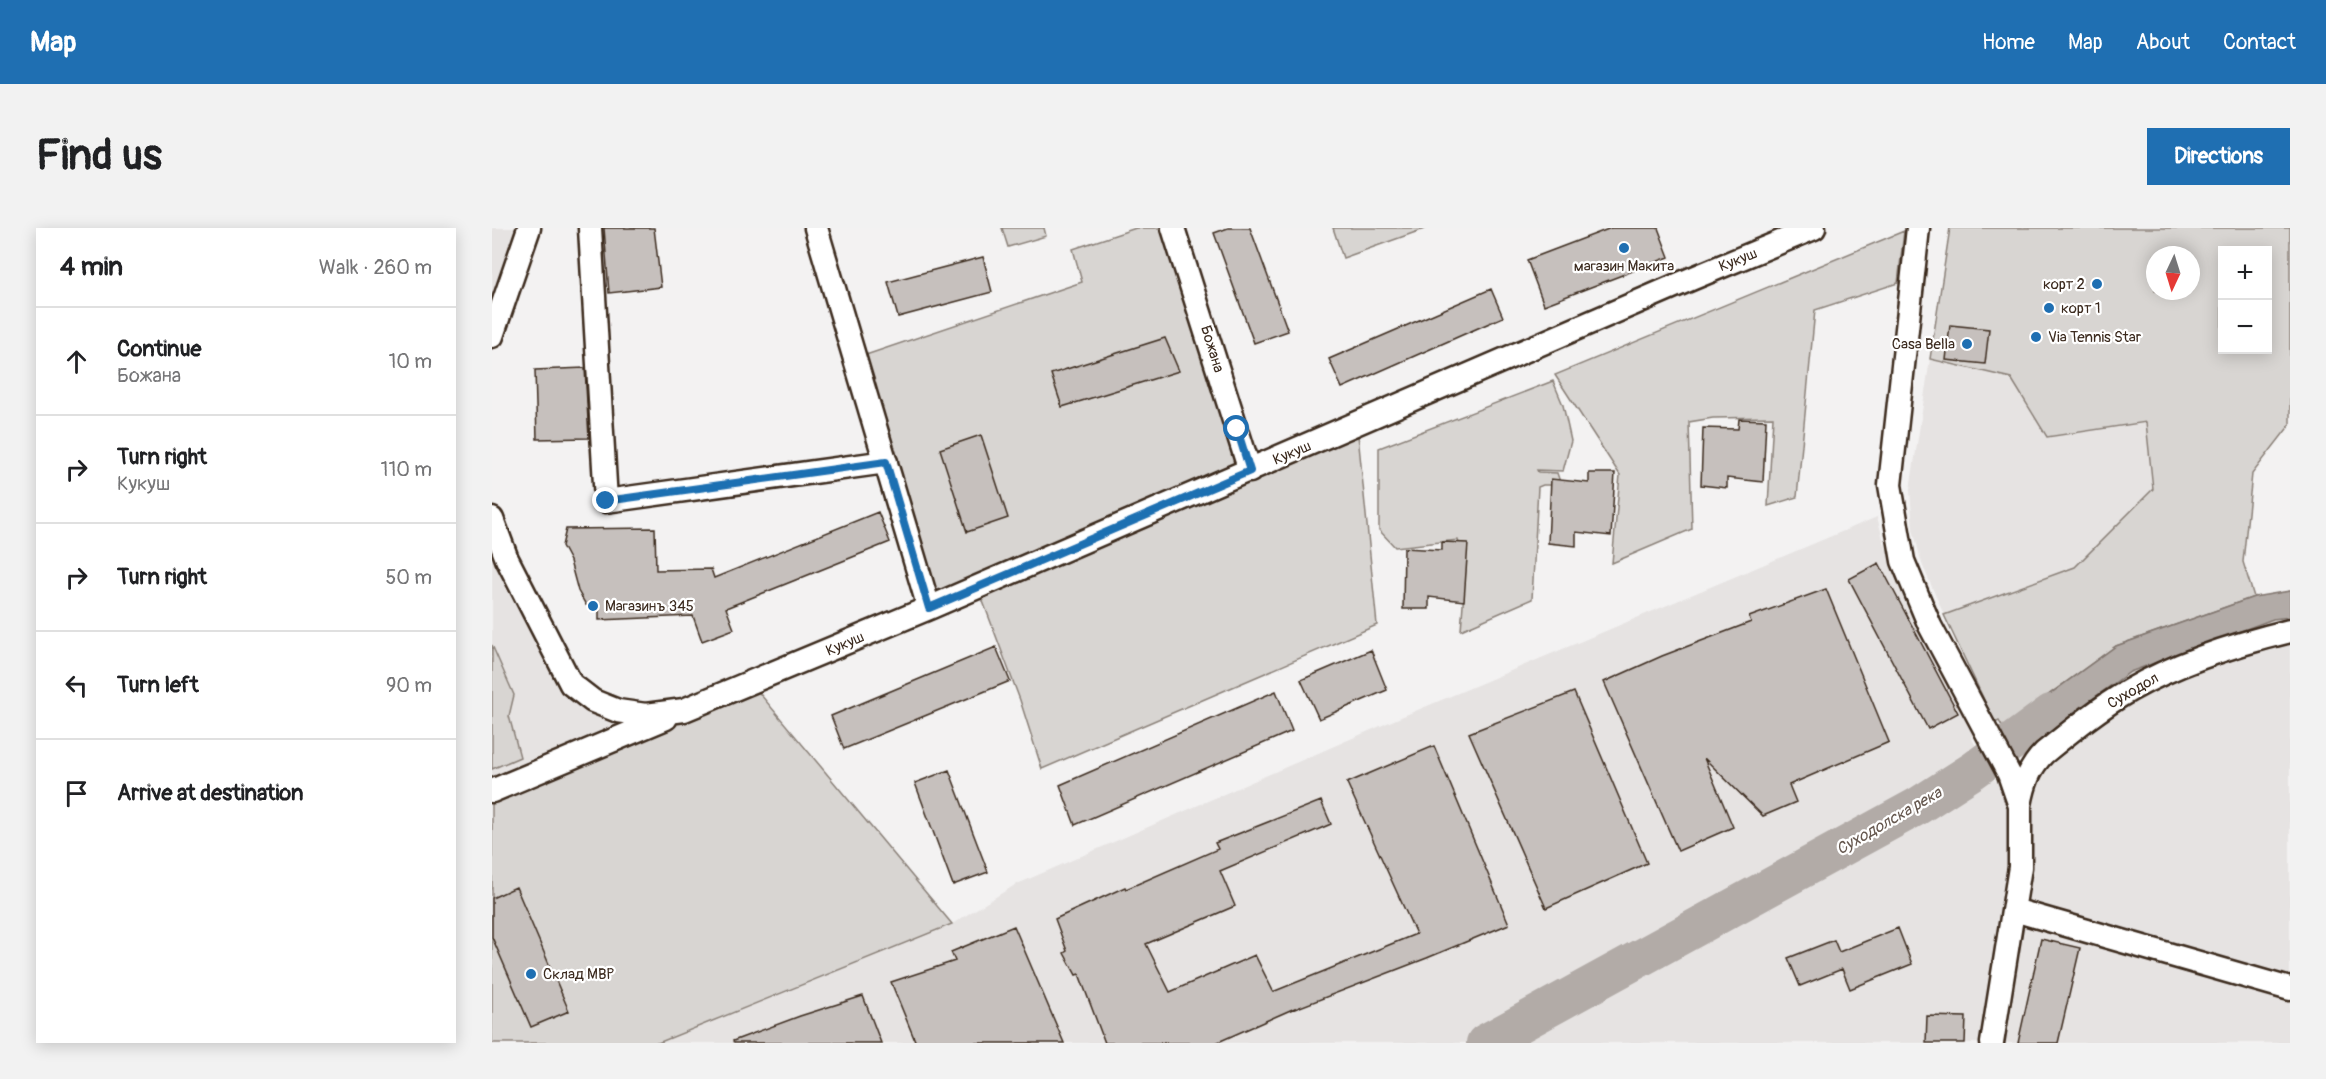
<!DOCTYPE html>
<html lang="en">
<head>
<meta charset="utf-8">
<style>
	:root { --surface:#fff; --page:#f2f2f2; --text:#202124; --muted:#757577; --line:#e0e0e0; --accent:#1f6fb2 }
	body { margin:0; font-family:Pangolin,sans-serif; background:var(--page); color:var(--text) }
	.controls { position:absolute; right:18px; top:18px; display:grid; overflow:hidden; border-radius:0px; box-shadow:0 3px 15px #0003 }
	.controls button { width:54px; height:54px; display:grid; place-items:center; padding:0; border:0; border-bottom:2px solid var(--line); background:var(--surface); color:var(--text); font:30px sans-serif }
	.compass { position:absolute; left:1654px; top:18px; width:54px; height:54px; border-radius:50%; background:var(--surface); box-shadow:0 3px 15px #0003; rotate:184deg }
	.stop { position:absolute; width:18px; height:18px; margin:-14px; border:4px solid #1f6fb2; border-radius:50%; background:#fff }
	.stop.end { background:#1f6fb2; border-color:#fff; box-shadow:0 2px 6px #0008 }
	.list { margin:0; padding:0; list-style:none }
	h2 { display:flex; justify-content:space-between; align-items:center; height:78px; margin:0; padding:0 24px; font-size:26px }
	h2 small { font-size:20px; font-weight:400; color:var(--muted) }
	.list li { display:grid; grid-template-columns:39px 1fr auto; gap:18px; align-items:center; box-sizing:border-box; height:108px; padding:0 24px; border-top:2px solid var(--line) }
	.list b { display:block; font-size:22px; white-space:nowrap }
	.list p { margin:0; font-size:20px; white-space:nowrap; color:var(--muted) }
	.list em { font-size:20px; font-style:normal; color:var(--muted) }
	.icon { flex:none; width:33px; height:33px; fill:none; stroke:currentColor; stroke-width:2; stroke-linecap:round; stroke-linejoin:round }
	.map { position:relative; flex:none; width:1798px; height:815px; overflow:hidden; border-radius:0px }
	header { display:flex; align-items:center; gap:36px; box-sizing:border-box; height:84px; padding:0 30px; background:var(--accent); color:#fff }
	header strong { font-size:28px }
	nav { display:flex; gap:33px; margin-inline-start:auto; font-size:21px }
	.intro { display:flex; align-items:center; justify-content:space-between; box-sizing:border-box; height:144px; padding:0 36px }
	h1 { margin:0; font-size:42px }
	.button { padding:15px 27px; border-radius:0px; background:var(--accent); color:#fff; font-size:21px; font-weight:700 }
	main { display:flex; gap:36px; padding:0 36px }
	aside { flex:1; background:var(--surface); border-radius:0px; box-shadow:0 3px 15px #0003 }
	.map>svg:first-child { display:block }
	.built { fill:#e6e3e2 }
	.green { fill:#d8d5d2; stroke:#8a8078; stroke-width:1.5; fill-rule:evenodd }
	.water { fill:#b2aba7; stroke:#827770; stroke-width:1.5 }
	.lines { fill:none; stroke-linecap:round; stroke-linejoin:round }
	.river { stroke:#b2aba7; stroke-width:38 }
	.building { fill:#c6c0bd; stroke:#3b2a1e; stroke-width:1.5 }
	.minor-casing { stroke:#3b2a1e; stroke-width:27 }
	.minor { stroke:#fff; stroke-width:22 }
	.route { stroke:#1f6fb2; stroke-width:8 }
	.poi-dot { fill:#1f6fb2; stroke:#fff; stroke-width:2 }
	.labels { text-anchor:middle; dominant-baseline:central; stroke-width:4.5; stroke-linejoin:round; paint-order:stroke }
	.street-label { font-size:15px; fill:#3b2a1e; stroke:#fff }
	.poi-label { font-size:15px; fill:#3b2a1e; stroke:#fff; text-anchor:start }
	.water-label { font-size:16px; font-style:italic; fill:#65574e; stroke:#fff }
</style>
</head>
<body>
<header>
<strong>Map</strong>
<nav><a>Home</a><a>Map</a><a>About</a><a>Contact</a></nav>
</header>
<div class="intro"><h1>Find us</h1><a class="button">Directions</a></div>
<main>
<aside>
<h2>4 min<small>Walk · 260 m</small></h2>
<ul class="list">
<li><svg class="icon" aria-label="ahead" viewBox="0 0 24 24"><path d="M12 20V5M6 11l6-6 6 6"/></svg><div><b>Continue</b><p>Божана</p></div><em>10 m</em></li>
<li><svg class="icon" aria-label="right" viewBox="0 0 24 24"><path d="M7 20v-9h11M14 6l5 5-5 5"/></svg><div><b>Turn right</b><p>Кукуш</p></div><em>110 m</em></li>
<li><svg class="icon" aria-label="right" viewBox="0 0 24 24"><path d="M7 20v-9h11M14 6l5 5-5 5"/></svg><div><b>Turn right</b></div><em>50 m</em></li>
<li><svg class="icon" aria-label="left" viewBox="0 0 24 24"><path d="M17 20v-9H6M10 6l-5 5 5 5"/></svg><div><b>Turn left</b></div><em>90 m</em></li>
<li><svg class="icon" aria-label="arrive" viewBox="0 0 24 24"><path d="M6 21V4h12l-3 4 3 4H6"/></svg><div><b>Arrive at destination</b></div></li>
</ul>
</aside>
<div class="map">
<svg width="1798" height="815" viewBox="0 0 1798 815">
	<rect width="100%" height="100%" fill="#f3f2f2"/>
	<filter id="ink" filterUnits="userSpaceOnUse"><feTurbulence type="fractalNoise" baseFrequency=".0167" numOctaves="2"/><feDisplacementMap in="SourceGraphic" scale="12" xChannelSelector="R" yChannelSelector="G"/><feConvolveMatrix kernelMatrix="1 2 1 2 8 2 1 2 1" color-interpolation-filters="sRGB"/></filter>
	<g filter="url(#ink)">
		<path class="built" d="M 0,0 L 37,0 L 0,108 Z
			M 1438,131 L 1519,150 L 1556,209 L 1654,193 L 1661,260 L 1583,339 L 1452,387 L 1430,336 L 1421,301 L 1418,262 Z
			M 1385,289 L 1392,314 L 1404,342 L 1482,507 L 1479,509 L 1503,553 L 1531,538 L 1525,525 L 1638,444 L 1782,391 L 1798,389 L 1798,815 L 168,815 L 460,696 L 523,657 L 909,489 Z
			M 0,291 L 79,456 L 154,487 L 0,563 Z"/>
		<path class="green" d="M 510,0 L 552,0 L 554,8 L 516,19 Z
			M 644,0 L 681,0 L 758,242 L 865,197 L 885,397 L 550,541 L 528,472 L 486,360 L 437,380 L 362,131 L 590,54 L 581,21 Z
			M 841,0 L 935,0 L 851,30 Z
			M 1458,0 L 1798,0 L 1798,197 L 1760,246 L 1751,334 L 1762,369 L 1624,418 L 1511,500 L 1507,493 L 1503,495 L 1452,387 L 1583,339 L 1661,261 L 1654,194 L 1555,209 L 1519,150 L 1438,131 ZM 1730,22 L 1776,22 L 1776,122 L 1730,122 ZM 1663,27 L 1699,27 L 1699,63 L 1663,63 Z
			M 1412,3 L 1406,55 L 1323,82 L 1305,269 L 1276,278 L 1281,189 L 1221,190 L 1197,194 L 1200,301 L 1120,335 L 1128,247 L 1063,147 Z
			M 1061,153 L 1071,177 L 1079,213 L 1071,243 L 1045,242 L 1046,244 L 1065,245 L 1069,257 L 1051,257 L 1046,259 L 1040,371 L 969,402 L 974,338 L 966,312 L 903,319 L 887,302 L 887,220 Z
			M 0,417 L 22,467 L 17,488 L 28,529 L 0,541 Z
			M 259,455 L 460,696 L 166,815 L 0,815 L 0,563 Z"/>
		<path class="water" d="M 1798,363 L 1798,389 L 1781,391 L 1638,444 L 1525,525 L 1511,500 L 1624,418 L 1762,369 Z"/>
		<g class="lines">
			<path class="river" d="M 993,815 L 1426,578 L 1482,542 L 1559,485"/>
		</g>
		<path class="building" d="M 112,0 L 162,0 L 169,59 L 117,65 Z
			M 736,0 L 758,0 L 796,103 L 762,115 L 722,5 Z
			M 1119,0 L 1166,0 L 1177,29 L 1052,77 L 1035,32 Z
			M 491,29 L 500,64 L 406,89 L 396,54 Z
			M 999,61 L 1011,89 L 850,160 L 837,131 Z
			M 1458,97 L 1497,101 L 1493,136 L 1454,132 Z
			M 673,110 L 687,143 L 570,179 L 559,146 Z
			M 93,140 L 97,210 L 45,211 L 43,142 Z
			M 1247,191 L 1274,192 L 1271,254 L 1235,250 L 1235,260 L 1209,257 L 1211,200 L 1246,201 Z
			M 489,207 L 516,290 L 475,304 L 448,221 Z
			M 1097,245 L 1123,245 L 1119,308 L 1084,304 L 1084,318 L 1056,315 L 1059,251 L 1097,255 Z
			M 386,284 L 398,314 L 234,380 L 242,401 L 210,413 L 201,388 L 107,392 L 107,380 L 94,377 L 86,363 L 78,333 L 70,318 L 74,301 L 163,300 L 164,342 L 219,341 L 222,350 Z
			M 950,314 L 976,315 L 972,373 L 937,369 L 937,381 L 911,381 L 912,320 L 950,322 Z
			M 1387,335 L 1466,485 L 1436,501 L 1357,351 Z
			M 1334,361 L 1397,514 L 1297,557 L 1304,574 L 1271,588 L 1212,530 L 1241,599 L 1186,623 L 1112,454 L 1170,428 L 1259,394 L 1257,389 Z
			M 504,419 L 518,453 L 352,521 L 339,488 Z
			M 879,422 L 895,462 L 827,491 L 809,452 Z
			M 784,463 L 800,503 L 583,597 L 568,557 Z
			M 1082,464 L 1155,635 L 1054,680 L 977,505 Z
			M 942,518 L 1017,696 L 935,730 L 803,781 L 803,780 L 724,815 L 613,815 L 587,746 L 584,747 L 572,725 L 575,723 L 563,691 L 633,659 L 634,661 L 726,621 L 723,615 L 829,573 L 839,596 L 728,643 L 743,678 L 654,716 L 678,764 L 763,727 L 781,763 L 783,763 L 924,706 L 855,555 Z
			M 457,542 L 496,644 L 461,657 L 423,555 Z
			M 24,659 L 77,783 L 39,799 L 0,709 L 0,670 Z
			M 522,698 L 572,815 L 424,815 L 399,754 L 463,733 L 459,724 Z
			M 1406,700 L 1420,736 L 1358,761 L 1350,741 L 1308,758 L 1296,730 L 1342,712 L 1347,724 Z
			M 1549,711 L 1588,720 L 1566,815 L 1526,815 Z
			M 371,768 L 389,815 L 242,815 L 241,813 L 308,788 Z
			M 1435,788 L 1474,789 L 1473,815 L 1434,815 Z"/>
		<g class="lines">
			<defs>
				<path id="minor" d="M 98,0 L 114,273 L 394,234
					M 324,0 L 437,380
					M 681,0 L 758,243
					M 1426,0 L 1398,257 L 1411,333 L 1438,398 L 1517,546 L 1528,578 L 1528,639 L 1500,815
					M 0,108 L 37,0
					M 0,291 L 15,331 L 79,456 L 101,473 L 126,483 L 154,487 L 192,482 L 437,380 L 1199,51 L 1322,0
					M 0,563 L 174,490
					M 1528,577 C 1532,556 1537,540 1552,525 C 1579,503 1607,480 1638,462 C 1687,434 1744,416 1798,403
					M 1522,682 L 1798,761"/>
			</defs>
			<use href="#minor" class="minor-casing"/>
			<use href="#minor" class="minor"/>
		</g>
	</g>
	<g class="lines" filter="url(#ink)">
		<path class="route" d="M 114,273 L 394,234 L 437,380 L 758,243 L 745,201"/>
	</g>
	<g class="poi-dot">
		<circle cx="1132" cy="20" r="6"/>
		<circle cx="1605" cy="56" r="6"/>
		<circle cx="1557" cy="80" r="6"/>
		<circle cx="1544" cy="109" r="6"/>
		<circle cx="1475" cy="116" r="6"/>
		<circle cx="101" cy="378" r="6"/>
		<circle cx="39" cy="746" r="6"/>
	</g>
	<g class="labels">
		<g class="street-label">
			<text transform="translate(1246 32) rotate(-22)">Кукуш</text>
			<text transform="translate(720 121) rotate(73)">Божана</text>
			<text transform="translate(800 225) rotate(-23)">Кукуш</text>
			<text transform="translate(353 416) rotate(-23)">Кукуш</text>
			<text transform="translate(1641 463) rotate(-30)">Суходол</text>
		</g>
		<g class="poi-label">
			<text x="1132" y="38" text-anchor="middle">магазин Макита</text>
			<text x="1593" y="56" text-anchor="end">корт 2</text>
			<text x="1569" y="80">корт 1</text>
			<text x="1556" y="109">Via Tennis Star</text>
			<text x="1463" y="116" text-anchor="end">Casa Bella</text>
			<text x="113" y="378">Магазинъ 345</text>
			<text x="51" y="746">Склад МВР</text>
		</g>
		<g class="water-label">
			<text transform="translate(1397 593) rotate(-30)">Суходолска река</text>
		</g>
	</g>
</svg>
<div class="controls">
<button>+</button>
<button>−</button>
</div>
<svg class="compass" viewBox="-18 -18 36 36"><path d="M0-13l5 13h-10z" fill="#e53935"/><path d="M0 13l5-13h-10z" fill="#757577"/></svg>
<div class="stop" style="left:745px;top:201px"></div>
<div class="stop end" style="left:114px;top:273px"></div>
</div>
</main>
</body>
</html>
